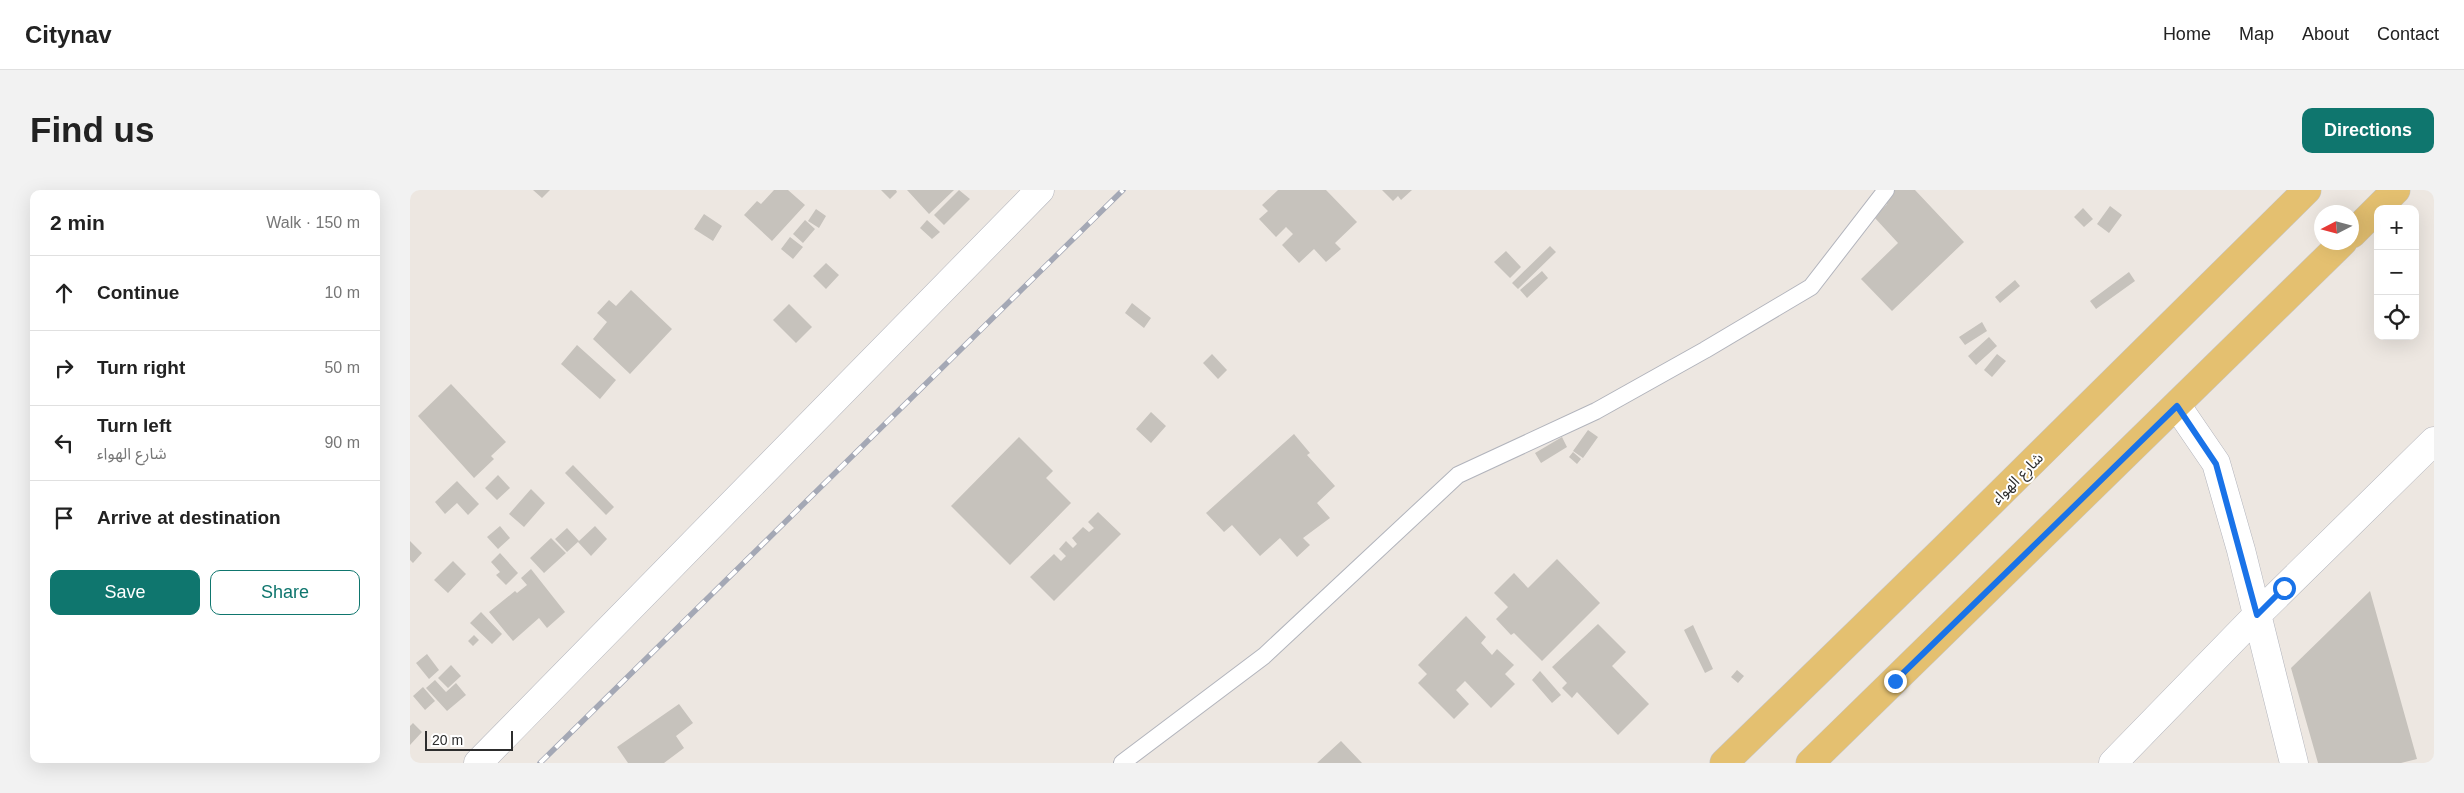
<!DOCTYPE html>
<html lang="en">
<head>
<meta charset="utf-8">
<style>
	:root { --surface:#fff; --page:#f2f2f2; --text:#222; --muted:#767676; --line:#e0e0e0; --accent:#0f766e }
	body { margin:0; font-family:Helvetica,"Noto Sans Arabic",sans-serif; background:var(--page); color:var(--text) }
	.controls { position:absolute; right:15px; top:15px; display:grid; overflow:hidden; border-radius:10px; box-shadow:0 5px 20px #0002 }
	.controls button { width:45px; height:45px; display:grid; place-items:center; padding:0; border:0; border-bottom:1px solid var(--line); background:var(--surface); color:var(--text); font:25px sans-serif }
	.compass { position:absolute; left:1904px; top:15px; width:45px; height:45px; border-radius:50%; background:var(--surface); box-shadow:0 5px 20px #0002; rotate:264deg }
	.scale { position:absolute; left:15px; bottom:12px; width:88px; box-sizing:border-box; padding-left:5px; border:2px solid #2d2d2d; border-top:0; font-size:14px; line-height:18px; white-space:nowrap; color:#2d2d2d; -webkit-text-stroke:4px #fff; paint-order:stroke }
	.stop { position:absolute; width:15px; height:15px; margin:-11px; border:4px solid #1a73e8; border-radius:50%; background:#fff }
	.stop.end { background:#1a73e8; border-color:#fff; box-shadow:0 1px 5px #0008 }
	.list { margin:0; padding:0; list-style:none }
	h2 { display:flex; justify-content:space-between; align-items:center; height:65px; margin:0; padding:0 20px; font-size:21px }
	h2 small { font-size:16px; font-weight:400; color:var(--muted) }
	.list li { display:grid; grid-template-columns:32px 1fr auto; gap:15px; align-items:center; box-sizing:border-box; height:75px; padding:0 20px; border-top:1px solid var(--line) }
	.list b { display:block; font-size:19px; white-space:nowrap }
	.list p { margin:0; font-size:16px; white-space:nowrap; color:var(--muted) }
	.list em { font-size:16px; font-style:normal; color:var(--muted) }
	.actions { display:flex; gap:10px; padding:15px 20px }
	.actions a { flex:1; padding:11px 0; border:1px solid var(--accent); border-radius:10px; text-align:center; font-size:18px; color:var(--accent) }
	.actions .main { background:var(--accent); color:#fff }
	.icon { flex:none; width:28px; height:28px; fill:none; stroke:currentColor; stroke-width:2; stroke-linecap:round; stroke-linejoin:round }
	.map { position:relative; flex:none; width:2024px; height:573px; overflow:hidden; border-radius:10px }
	header { display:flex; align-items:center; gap:30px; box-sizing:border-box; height:70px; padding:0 25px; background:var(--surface); border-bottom:1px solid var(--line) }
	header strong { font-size:24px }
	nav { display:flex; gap:28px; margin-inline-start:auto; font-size:18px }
	.intro { display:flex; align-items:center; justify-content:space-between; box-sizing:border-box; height:120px; padding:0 30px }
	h1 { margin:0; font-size:35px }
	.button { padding:12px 22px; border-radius:10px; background:var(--accent); color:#fff; font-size:18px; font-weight:700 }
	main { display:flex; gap:30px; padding:0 30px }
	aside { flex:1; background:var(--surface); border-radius:10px; box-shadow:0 5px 20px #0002 }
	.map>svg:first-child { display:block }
	.building { fill:#c6c2bc }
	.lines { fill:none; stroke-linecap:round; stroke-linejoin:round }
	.lane-casing { stroke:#b2b4bc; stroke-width:18 }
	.street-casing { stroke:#b2b4bc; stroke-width:29 }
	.primary-casing { stroke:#c4c4c4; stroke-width:29 }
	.lane { stroke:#fff; stroke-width:16 }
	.street { stroke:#fff; stroke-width:28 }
	.primary { stroke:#e4c070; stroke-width:28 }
	.rail-casing { stroke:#a4a8b5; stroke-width:5.5 }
	.rail { stroke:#fff; stroke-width:4; stroke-dasharray:11; stroke-linecap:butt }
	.route { stroke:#1a73e8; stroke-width:6 }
	.labels { text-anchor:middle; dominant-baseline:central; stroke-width:4; stroke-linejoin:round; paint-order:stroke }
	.street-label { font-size:15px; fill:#2d2d2d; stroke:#fff }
</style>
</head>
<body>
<header>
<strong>Citynav</strong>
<nav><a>Home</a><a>Map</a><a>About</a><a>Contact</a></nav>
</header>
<div class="intro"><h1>Find us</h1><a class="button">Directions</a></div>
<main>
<aside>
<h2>2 min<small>Walk · 150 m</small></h2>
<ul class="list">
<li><svg class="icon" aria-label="ahead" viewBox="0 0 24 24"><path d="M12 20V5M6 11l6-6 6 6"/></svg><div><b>Continue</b></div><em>10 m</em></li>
<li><svg class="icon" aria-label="right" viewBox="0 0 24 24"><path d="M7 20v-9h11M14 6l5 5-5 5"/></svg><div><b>Turn right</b></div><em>50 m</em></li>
<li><svg class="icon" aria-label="left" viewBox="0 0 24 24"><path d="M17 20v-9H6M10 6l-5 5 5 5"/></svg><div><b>Turn left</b><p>شارع الهواء</p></div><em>90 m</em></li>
<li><svg class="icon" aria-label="arrive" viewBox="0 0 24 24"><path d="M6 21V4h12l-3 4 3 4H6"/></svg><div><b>Arrive at destination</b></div></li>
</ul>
<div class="actions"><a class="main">Save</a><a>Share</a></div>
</aside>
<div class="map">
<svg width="2024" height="573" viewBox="0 0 2024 573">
	<rect width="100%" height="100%" fill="#ede7e1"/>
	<path class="building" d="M 123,0 L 140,0 L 132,8 Z
		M 364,0 L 378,0 L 395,15 L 362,51 L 334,25 L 347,11 L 351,14 Z
		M 471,0 L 486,0 L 487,2 L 480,9 Z
		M 497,0 L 544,0 L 519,24 Z
		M 549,0 L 560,9 L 534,35 L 524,25 Z
		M 868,0 L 916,0 L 947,32 L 925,53 L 931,59 L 916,72 L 904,59 L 889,73 L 872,55 L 883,44 L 876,37 L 866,47 L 849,29 L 858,21 L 852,15 Z
		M 972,0 L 1002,0 L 991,10 L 988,6 L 983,11 Z
		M 1481,0 L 1505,0 L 1554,52 L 1482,121 L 1451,89 L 1488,53 L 1464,27 L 1477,14 L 1472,9 Z
		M 1700,16 L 1712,25 L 1699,43 L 1687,34 Z
		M 1673,18 L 1683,29 L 1674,37 L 1664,27 Z
		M 406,19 L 416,26 L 409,38 L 398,31 Z
		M 294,24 L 312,36 L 303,51 L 284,39 Z
		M 395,30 L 405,39 L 393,53 L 383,44 Z
		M 517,30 L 530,42 L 522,49 L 510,38 Z
		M 380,47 L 393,57 L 383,69 L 371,59 Z
		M 1140,56 L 1146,62 L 1108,99 L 1102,93 Z
		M 1096,61 L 1111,77 L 1100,88 L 1084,72 Z
		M 416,73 L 429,85 L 416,99 L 403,86 Z
		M 1132,81 L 1138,88 L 1117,108 L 1110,100 Z
		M 1719,82 L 1725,91 L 1686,119 L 1680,111 Z
		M 1605,90 L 1610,96 L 1590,113 L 1585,107 Z
		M 221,100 L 262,139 L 220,184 L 183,149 L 197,132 L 187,123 L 199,110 L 206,116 Z
		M 722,113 L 741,128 L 734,138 L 715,123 Z
		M 379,114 L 402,137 L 386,153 L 363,130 Z
		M 1572,132 L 1577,141 L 1555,155 L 1549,147 Z
		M 1579,147 L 1587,156 L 1566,175 L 1558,166 Z
		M 167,155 L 206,190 L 190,209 L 151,174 Z
		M 802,164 L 817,180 L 808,189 L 793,173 Z
		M 1587,164 L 1596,171 L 1582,187 L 1574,180 Z
		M 41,194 L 96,252 L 81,266 L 84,269 L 64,288 L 8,226 Z
		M 741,222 L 756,236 L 741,253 L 726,239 Z
		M 1178,240 L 1188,247 L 1173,268 L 1163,261 Z
		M 884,244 L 900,263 L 897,265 L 925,296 L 907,313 L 920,328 L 893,348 L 900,355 L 887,367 L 870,348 L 850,366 L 822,335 L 814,342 L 796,323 Z
		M 609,247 L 643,281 L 636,288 L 661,313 L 600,375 L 541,316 Z
		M 1152,247 L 1157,257 L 1131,273 L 1125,263 Z
		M 1163,262 L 1171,269 L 1167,274 L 1159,267 Z
		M 163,275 L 204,317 L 196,325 L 155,283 Z
		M 88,285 L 100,298 L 87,310 L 75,298 Z
		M 47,291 L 69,314 L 58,325 L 47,313 L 35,324 L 25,312 Z
		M 121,299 L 135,313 L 114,337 L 99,324 Z
		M 688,322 L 711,344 L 644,411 L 620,387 L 644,364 L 651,371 L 656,366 L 649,359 L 656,351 L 663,358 L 667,354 L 662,348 L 673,337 L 679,342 L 684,338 L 678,332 Z
		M 90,336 L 100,348 L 88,359 L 77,347 Z
		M 185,336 L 197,349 L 181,366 L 168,352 Z
		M 157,338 L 169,351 L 157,362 L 145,349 Z
		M 141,348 L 156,363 L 134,383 L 120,368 Z
		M 0,351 L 12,363 L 3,373 L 0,370 Z
		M 90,363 L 108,383 L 96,395 L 86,385 L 90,382 L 81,372 Z
		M 1147,369 L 1190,413 L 1132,471 L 1104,443 L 1101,445 L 1086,429 L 1098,417 L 1084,403 L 1104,383 L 1118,398 Z
		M 43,371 L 56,384 L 38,403 L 24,390 Z
		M 121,379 L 155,422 L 137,438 L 129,428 L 103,451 L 79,422 L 105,401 L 107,403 L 117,395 L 111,388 Z
		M 1960,401 L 2007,569 L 1991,573 L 1908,573 L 1881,478 Z
		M 71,422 L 92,444 L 82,454 L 60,433 Z
		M 1056,426 L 1076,447 L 1071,453 L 1082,465 L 1087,459 L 1104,475 L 1095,484 L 1105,494 L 1081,518 L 1055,491 L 1046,500 L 1059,514 L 1044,529 L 1008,493 L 1017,484 L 1008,475 Z
		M 1188,434 L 1216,462 L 1202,476 L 1239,514 L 1208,545 L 1167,502 L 1162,508 L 1152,498 L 1157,493 L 1142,477 Z
		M 1283,435 L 1303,479 L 1295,483 L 1274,440 Z
		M 64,445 L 69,450 L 63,456 L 58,451 Z
		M 17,464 L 29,480 L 19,489 L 6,473 Z
		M 41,475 L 51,486 L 38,498 L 28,488 Z
		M 1327,480 L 1334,486 L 1328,493 L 1321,487 Z
		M 1130,481 L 1151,505 L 1142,513 L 1122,490 Z
		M 25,490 L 36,502 L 46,493 L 56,505 L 37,521 L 16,498 Z
		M 13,497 L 25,511 L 15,520 L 3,506 Z
		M 269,514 L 283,533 L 266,546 L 274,558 L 254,573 L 218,573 L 207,557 Z
		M 3,533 L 12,542 L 0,555 L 0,536 Z
		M 931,551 L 952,573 L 907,573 Z"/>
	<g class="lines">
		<defs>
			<path id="lane" d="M 712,573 L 854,466 L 1048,285 L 1186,221 L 1295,160 L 1401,97 L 1476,0"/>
			<path id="street" d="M 1767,216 L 1806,273 L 1831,360 L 1884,573
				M 68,573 L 630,0
				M 1703,573 L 1847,425 L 2024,251"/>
			<path id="primary" d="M 1942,44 L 1986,0
				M 1314,573 L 1536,357 L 1897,0
				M 1400,573 L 1933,52"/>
		</defs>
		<use href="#lane" class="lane-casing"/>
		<use href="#street" class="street-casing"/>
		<use href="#primary" class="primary-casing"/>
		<use href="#lane" class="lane"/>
		<use href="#street" class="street"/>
		<use href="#primary" class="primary"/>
		<defs>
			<path id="rail" d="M 130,573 L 713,0"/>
		</defs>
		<use href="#rail" class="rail-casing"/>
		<use href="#rail" class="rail"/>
	</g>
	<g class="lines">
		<path class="route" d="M 1485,491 L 1767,216 L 1806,274 L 1847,425 L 1874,398"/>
	</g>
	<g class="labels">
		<g class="street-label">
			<text transform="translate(1607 288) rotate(-45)">شارع الهواء</text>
		</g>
	</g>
</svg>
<div class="controls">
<button>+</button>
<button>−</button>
<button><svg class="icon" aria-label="locate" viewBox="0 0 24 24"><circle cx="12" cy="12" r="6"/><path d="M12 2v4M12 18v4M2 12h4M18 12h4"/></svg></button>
</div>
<svg class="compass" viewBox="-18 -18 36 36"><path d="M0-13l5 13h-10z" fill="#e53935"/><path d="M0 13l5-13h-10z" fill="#767676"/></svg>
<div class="scale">20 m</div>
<div class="stop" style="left:1874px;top:398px"></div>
<div class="stop end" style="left:1485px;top:491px"></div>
</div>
</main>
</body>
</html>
